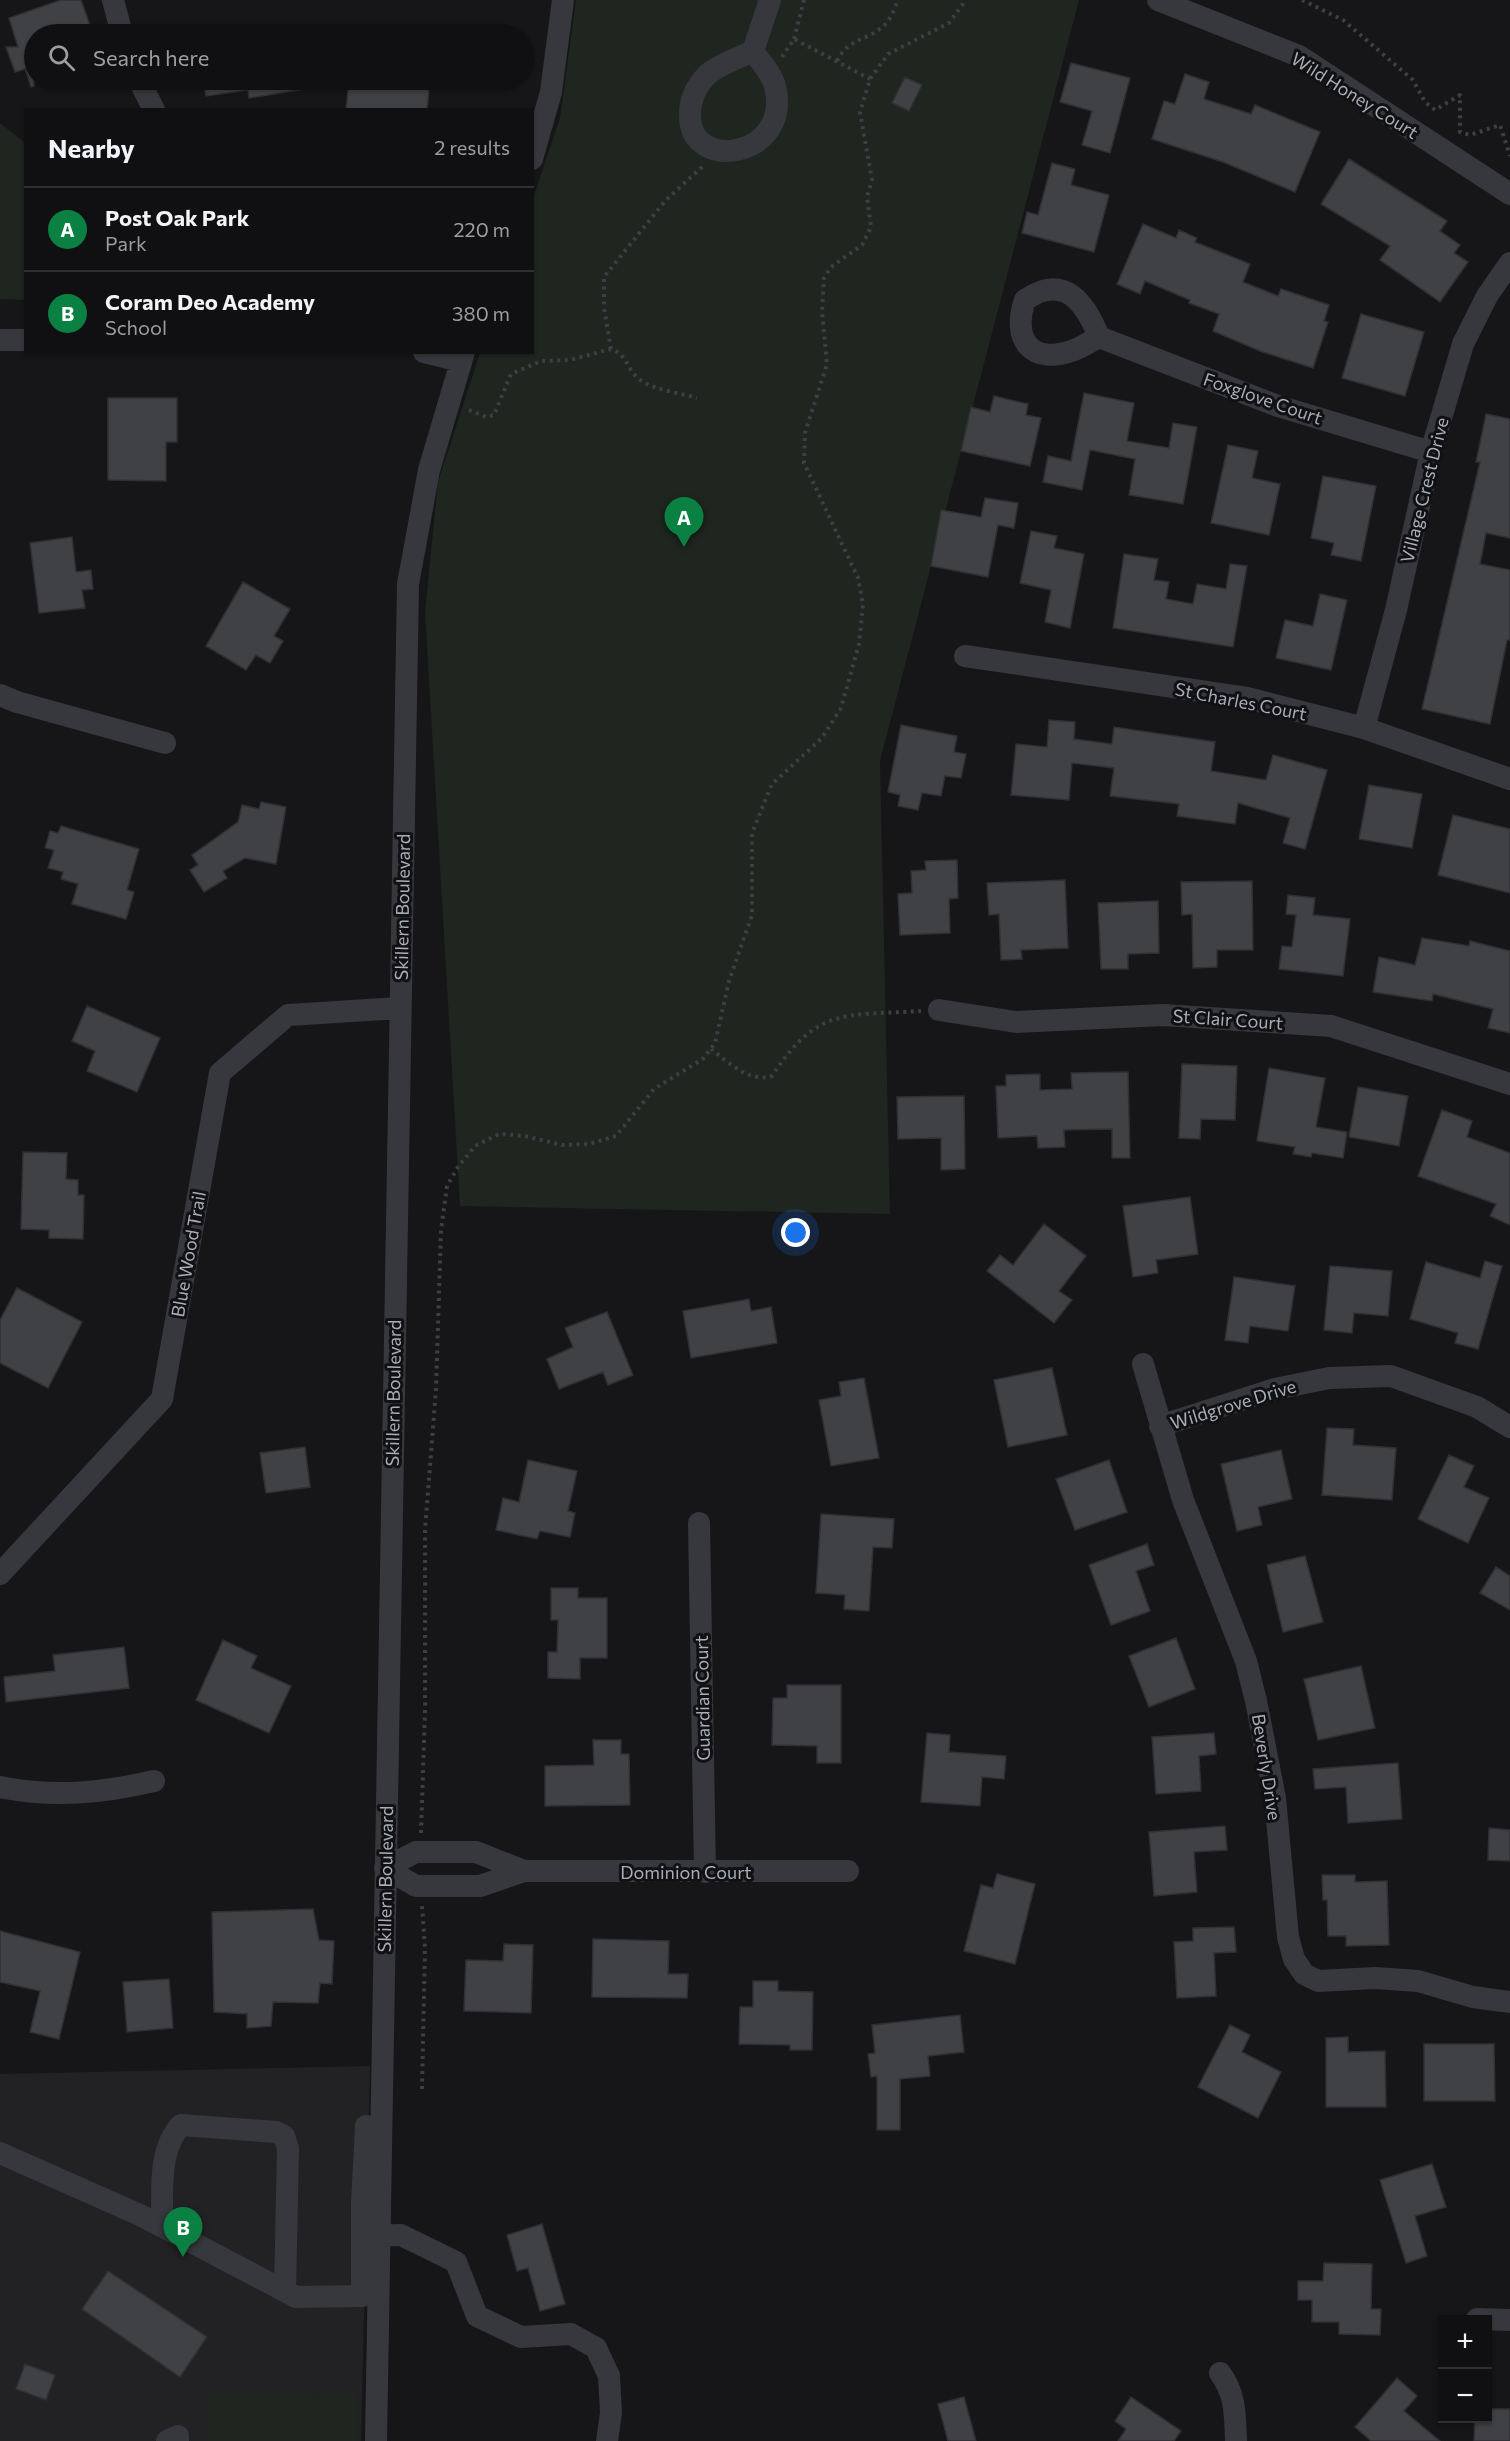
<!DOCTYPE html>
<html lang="en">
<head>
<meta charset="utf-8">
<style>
	:root { --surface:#101012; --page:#19191b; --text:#f1f3f6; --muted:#9c9d9f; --line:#303032; --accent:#0b8043 }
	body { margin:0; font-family:Commissioner,sans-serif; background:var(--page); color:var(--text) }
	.controls { position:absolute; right:18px; bottom:18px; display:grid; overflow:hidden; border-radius:0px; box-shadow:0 2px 4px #0004 }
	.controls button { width:54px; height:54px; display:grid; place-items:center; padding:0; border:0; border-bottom:2px solid var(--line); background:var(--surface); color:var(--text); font:30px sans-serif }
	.you { position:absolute; left:796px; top:1233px; width:21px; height:21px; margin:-15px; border:4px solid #fff; border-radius:50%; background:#1a73e8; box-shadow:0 0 0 9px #1a73e833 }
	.badge { display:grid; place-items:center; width:39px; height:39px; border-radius:50%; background:var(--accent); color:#fff; font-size:20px; font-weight:700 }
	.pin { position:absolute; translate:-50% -50px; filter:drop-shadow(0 2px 3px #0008) }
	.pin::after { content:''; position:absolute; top:32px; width:21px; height:18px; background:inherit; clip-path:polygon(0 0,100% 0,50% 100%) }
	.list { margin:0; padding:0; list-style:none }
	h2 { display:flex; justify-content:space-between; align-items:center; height:78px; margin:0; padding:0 24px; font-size:26px }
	h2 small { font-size:20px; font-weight:400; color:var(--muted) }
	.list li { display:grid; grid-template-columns:39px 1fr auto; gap:18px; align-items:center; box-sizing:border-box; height:84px; padding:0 24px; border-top:2px solid var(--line) }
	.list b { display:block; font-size:22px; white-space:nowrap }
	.list p { margin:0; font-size:20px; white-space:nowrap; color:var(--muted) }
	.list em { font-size:20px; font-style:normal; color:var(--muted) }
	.icon { flex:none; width:33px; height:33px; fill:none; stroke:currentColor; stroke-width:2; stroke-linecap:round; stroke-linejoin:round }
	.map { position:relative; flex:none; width:1510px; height:2441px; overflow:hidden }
	.search { position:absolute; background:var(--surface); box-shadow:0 2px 4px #0004; left:24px; top:24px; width:510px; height:66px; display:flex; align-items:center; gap:15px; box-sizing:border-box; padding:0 21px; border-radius:33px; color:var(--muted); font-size:22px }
	.panel { position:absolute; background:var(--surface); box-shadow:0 2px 4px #0004; left:24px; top:108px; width:510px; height:246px; border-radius:0px }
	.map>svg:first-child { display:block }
	.built { fill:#222225 }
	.green { fill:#1e261f }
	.building { fill:#404145; stroke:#303034; stroke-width:1.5 }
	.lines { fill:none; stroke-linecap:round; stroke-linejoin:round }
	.path { stroke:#3d3f44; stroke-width:4; stroke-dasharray:3 4.5; stroke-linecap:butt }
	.minor { stroke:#37383d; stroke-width:22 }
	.labels { text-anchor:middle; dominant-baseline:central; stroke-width:6; stroke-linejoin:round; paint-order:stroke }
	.street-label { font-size:18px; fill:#a8adb8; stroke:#111113 }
</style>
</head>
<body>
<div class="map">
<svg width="1510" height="2441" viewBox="0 0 1510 2441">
	<rect width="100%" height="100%" fill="#161618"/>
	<path class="built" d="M 370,2066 L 361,2441 L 0,2441 L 0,2074 Z"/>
	<path class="green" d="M 576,0 L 1079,0 L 880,761 L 890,1214 L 460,1206 L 425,612 L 438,482 L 480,353 L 532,352 L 533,198 L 560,118 Z
		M 0,123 L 25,143 L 25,300 L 0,299 Z
		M 209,2392 L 358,2393 L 357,2441 L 209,2441 Z"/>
	<path class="building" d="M 61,0 L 81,0 L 93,34 L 34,34 L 34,86 L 31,87 L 25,69 L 15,72 L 6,47 L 18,47 L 9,18 Z
		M 1071,63 L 1130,78 L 1110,153 L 1082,145 L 1092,111 L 1060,102 Z
		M 1185,74 L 1209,82 L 1204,99 L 1251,114 L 1255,105 L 1320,132 L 1295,192 L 1223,162 L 1152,139 L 1164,101 L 1175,104 Z
		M 905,77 L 922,85 L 909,111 L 892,103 Z
		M 203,80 L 303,80 L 304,89 L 249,98 L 248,90 L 206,96 Z
		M 349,80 L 430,80 L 427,110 L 346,110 Z
		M 1349,159 L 1447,221 L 1440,231 L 1460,245 L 1454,253 L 1468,262 L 1440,302 L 1380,260 L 1390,246 L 1321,204 Z
		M 1052,163 L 1075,169 L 1071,185 L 1109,195 L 1094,252 L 1022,233 L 1027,212 L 1038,215 Z
		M 1143,224 L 1176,238 L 1179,230 L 1197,238 L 1195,242 L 1250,264 L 1243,282 L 1278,296 L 1281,289 L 1329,305 L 1324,321 L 1328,322 L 1313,368 L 1260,351 L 1213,331 L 1219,314 L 1189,303 L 1190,300 L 1145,281 L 1140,294 L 1117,284 Z
		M 1361,314 L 1424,332 L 1405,396 L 1342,378 Z
		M 1084,393 L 1134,403 L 1127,441 L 1169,448 L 1173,423 L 1197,427 L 1183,504 L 1129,495 L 1135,459 L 1090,450 L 1082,490 L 1043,482 L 1048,456 L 1071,461 Z
		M 994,396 L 1028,404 L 1026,415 L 1041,418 L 1030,466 L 961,451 L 971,407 L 990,412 Z
		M 108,398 L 177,398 L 177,442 L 166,442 L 166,481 L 108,480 Z
		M 1486,414 L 1510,419 L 1510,538 L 1486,533 L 1480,564 L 1510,570 L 1510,640 L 1507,640 L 1490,724 L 1422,709 L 1480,462 L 1476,462 Z
		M 1228,445 L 1258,451 L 1252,478 L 1280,484 L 1269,535 L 1211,523 Z
		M 1323,476 L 1376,486 L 1361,561 L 1331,555 L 1334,543 L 1311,538 Z
		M 985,498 L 1018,503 L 1014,528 L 998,525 L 988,577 L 931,566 L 941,510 L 981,517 Z
		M 1031,531 L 1057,536 L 1054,548 L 1084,554 L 1070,628 L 1045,622 L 1051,590 L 1020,583 Z
		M 72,537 L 76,572 L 91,570 L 93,589 L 82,590 L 85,608 L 39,613 L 30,543 Z
		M 1124,554 L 1158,559 L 1154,580 L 1169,582 L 1166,599 L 1193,604 L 1197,584 L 1226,589 L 1230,564 L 1247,566 L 1233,647 L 1113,628 Z
		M 243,582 L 290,609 L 274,636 L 283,641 L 270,663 L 256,655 L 246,670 L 206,646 Z
		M 1320,594 L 1347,600 L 1331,670 L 1276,658 L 1285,620 L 1313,626 Z
		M 1049,720 L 1075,722 L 1074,739 L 1112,744 L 1114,727 L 1215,742 L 1211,771 L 1266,780 L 1273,755 L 1327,770 L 1305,849 L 1283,843 L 1290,818 L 1238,803 L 1235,824 L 1177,816 L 1179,804 L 1110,796 L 1114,768 L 1072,763 L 1069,800 L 1011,795 L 1016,744 L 1047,747 Z
		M 901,725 L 957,736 L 954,752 L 966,754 L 961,778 L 945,776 L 941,796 L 922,793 L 918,810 L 898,806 L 900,795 L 888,792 Z
		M 1369,785 L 1422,794 L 1412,848 L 1359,839 Z
		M 261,802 L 286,807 L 276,864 L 245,858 L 223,871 L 227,878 L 204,892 L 190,870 L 198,865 L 192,855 L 238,822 L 242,805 L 259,809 Z
		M 1453,815 L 1510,829 L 1510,893 L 1438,875 Z
		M 61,826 L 139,849 L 127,890 L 134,892 L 126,919 L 72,904 L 78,884 L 61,879 L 63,872 L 48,868 L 54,850 L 45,848 L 50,831 L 58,833 Z
		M 957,860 L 958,898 L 949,899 L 950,933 L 900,935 L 898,894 L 912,893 L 911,871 L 926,870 L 925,861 Z
		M 1065,880 L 1068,948 L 1021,950 L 1022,959 L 1001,960 L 999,914 L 989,915 L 987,883 Z
		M 1252,881 L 1253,950 L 1217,950 L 1217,967 L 1193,968 L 1192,914 L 1182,915 L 1181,882 Z
		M 1288,895 L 1315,898 L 1313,915 L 1350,919 L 1343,976 L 1279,969 L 1282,946 L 1292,947 L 1296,915 L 1286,914 Z
		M 1158,901 L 1159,953 L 1128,954 L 1128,969 L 1101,969 L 1098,903 Z
		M 1422,938 L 1469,946 L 1470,941 L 1510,951 L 1510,1033 L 1488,1028 L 1493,1009 L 1433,994 L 1432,1001 L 1373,992 L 1379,957 L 1415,965 Z
		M 87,1006 L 160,1038 L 137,1092 L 87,1071 L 95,1051 L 72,1041 Z
		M 1182,1064 L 1237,1066 L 1235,1120 L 1201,1119 L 1200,1139 L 1179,1138 Z
		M 1269,1068 L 1325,1078 L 1316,1127 L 1347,1132 L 1343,1158 L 1312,1153 L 1311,1157 L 1293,1154 L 1295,1147 L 1257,1141 Z
		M 1128,1072 L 1130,1158 L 1112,1158 L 1112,1129 L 1064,1130 L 1065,1147 L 1038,1148 L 1037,1136 L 998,1138 L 996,1086 L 1006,1086 L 1006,1075 L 1040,1074 L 1040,1090 L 1072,1089 L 1071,1073 Z
		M 1358,1087 L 1408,1096 L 1399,1146 L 1349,1137 Z
		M 964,1096 L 965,1169 L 941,1170 L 941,1138 L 898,1139 L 897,1097 Z
		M 1442,1110 L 1472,1121 L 1467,1137 L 1510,1153 L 1510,1225 L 1490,1216 L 1496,1204 L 1418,1176 Z
		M 23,1152 L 67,1153 L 66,1179 L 78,1180 L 78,1195 L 84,1195 L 83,1239 L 49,1238 L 49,1230 L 21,1229 Z
		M 1190,1197 L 1198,1254 L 1156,1260 L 1158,1273 L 1133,1277 L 1123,1206 Z
		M 1044,1224 L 1086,1256 L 1059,1291 L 1072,1300 L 1054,1323 L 987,1271 L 1000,1255 L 1013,1265 Z
		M 1485,1261 L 1502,1266 L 1478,1349 L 1455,1343 L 1458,1333 L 1410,1319 L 1426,1262 L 1480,1278 Z
		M 1330,1266 L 1392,1271 L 1388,1316 L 1354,1313 L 1352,1333 L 1324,1330 Z
		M 1234,1277 L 1295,1286 L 1288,1331 L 1250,1326 L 1248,1343 L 1225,1340 Z
		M 17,1288 L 82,1322 L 48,1388 L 0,1363 L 0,1320 Z
		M 749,1299 L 751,1311 L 771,1307 L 777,1343 L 691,1358 L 683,1311 Z
		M 607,1312 L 633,1375 L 608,1385 L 603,1372 L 559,1389 L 547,1359 L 573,1347 L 565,1328 Z
		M 1052,1368 L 1067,1435 L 1008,1447 L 994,1380 Z
		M 864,1378 L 879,1458 L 831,1466 L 819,1400 L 841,1396 L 839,1382 Z
		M 1327,1428 L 1354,1429 L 1353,1445 L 1396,1448 L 1392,1500 L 1322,1495 Z
		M 305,1447 L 310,1487 L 266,1493 L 260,1453 Z
		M 1281,1450 L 1292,1499 L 1258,1507 L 1262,1525 L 1237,1531 L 1221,1464 Z
		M 1449,1455 L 1474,1466 L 1464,1487 L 1489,1498 L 1468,1543 L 1418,1519 Z
		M 528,1460 L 577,1471 L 568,1511 L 575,1513 L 570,1537 L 540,1531 L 537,1539 L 496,1530 L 503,1498 L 519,1502 Z
		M 1109,1460 L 1127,1512 L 1075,1530 L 1056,1479 Z
		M 821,1514 L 894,1519 L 892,1548 L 873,1547 L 869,1611 L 844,1609 L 845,1595 L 816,1593 Z
		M 1147,1544 L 1154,1565 L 1136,1571 L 1150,1611 L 1111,1625 L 1089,1565 Z
		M 1305,1556 L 1323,1622 L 1283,1632 L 1267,1565 Z
		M 1496,1567 L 1510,1576 L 1510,1610 L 1480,1593 Z
		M 551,1588 L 578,1588 L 578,1598 L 607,1598 L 607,1658 L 580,1658 L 580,1679 L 548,1678 L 548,1652 L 557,1652 L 558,1620 L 551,1620 Z
		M 1176,1638 L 1195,1689 L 1149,1707 L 1129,1656 Z
		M 223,1640 L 257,1656 L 251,1668 L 291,1686 L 269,1733 L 196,1700 Z
		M 124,1647 L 129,1688 L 6,1702 L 4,1677 L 55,1671 L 53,1655 Z
		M 1361,1666 L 1375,1728 L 1318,1740 L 1304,1679 Z
		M 787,1685 L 841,1685 L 841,1763 L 817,1763 L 817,1746 L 772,1745 L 773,1698 L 787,1698 Z
		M 927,1733 L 950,1735 L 949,1752 L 1006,1756 L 1004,1779 L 982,1777 L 980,1806 L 921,1802 Z
		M 1214,1733 L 1216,1754 L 1199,1756 L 1201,1791 L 1156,1794 L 1152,1737 Z
		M 593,1740 L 621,1740 L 621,1754 L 629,1754 L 630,1805 L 545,1806 L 545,1766 L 594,1765 Z
		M 1398,1763 L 1402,1819 L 1348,1823 L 1346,1787 L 1315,1789 L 1313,1769 Z
		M 1225,1826 L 1227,1850 L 1194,1852 L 1197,1892 L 1154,1896 L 1149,1832 Z
		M 1489,1828 L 1510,1830 L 1510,1861 L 1488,1860 Z
		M 997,1874 L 1035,1884 L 1015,1964 L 964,1951 L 981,1885 L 993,1888 Z
		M 1322,1875 L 1355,1875 L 1355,1882 L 1387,1881 L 1389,1945 L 1346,1946 L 1346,1936 L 1328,1936 L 1327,1900 L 1323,1900 Z
		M 313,1909 L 319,1940 L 334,1941 L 332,1984 L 320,1983 L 318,2003 L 273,2002 L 271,2026 L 247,2028 L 247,2014 L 214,2012 L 212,1912 Z
		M 1234,1927 L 1236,1952 L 1214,1953 L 1216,1996 L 1177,1998 L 1174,1942 L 1193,1941 L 1193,1928 Z
		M 0,1931 L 80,1952 L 59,2039 L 30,2032 L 40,1991 L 0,1982 Z
		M 593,1939 L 669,1941 L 668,1974 L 688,1974 L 687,1998 L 592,1997 Z
		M 504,1944 L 533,1945 L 531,2013 L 464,2011 L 466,1960 L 503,1961 Z
		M 169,1979 L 173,2028 L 127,2032 L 123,1982 Z
		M 753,1981 L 778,1981 L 778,1991 L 813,1992 L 812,2050 L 790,2050 L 790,2045 L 739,2044 L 740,2007 L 753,2007 Z
		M 960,2015 L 964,2052 L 928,2056 L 930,2076 L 900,2079 L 900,2130 L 877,2130 L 877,2076 L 871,2077 L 868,2054 L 875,2053 L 872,2025 Z
		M 1230,2025 L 1250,2035 L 1242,2052 L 1281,2072 L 1258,2118 L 1198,2087 Z
		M 1348,2037 L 1348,2052 L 1385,2051 L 1386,2107 L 1326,2107 L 1326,2038 Z
		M 1424,2044 L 1494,2044 L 1495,2101 L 1424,2101 Z
		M 1432,2164 L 1446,2207 L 1415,2216 L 1427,2256 L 1406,2263 L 1380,2180 Z
		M 542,2224 L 565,2304 L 540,2311 L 528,2268 L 517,2271 L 507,2235 Z
		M 1324,2263 L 1372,2264 L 1371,2309 L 1381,2309 L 1380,2335 L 1339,2334 L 1339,2322 L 1312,2322 L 1312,2300 L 1298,2300 L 1298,2281 L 1323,2281 Z
		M 108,2271 L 207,2337 L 180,2377 L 82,2309 Z
		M 25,2364 L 55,2375 L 46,2400 L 16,2389 Z
		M 1397,2378 L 1417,2396 L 1404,2411 L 1440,2441 L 1371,2441 L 1355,2427 Z
		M 964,2397 L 976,2441 L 948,2441 L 938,2404 Z
		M 1131,2397 L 1181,2431 L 1174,2441 L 1118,2441 L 1126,2429 L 1115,2421 Z
		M 1488,2409 L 1510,2409 L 1510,2441 L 1474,2441 L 1475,2418 L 1488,2418 Z"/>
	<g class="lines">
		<path class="path" d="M 1302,0 L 1343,20 L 1413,80 L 1425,102 L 1435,110 L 1460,95 L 1460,132 L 1470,135 L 1500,125 L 1510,156
			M 794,39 L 804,0
			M 782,57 L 794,39 L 870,79
			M 837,61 C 849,38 863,42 881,28 C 890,22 894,10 898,0
			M 611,349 L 604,308 L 604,277 L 665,201 L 703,166
			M 469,410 L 486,417 L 494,415 L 511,374 L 541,361 L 570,360 L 611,349 C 629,356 626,369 639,379 C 655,391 678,392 697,398
			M 711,1049 C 728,1062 749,1083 772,1076 C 818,1006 845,1016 921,1011
			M 421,1833 L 425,1711 L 425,1530 L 436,1389 L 441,1230 L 447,1186 L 458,1167 L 475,1146 L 499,1134 L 525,1136 L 562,1145 L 589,1144 L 616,1136 L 654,1089 L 704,1058 L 715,1043 L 729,981 L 752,915 L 752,833 L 772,784 L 822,738 L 841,708 L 859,644 L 863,604 L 858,578 L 804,463 L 805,433 L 827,364 L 822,312 L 824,278 L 831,267 L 862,245 L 871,227 L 867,197 L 872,180 L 860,112 L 870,79 L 888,54 L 949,23 L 966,0
			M 422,2089 L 425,1948 L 422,1906"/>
		<path class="minor" d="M 113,0 L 122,34
			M 1158,0 L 1299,56 L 1510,194
			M 753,51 C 760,61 772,74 775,86 C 793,158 688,174 690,114 C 690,98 696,86 708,74 C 720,64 739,58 753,51 L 770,0
			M 139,80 L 154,110
			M 532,159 L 551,92 L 563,0
			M 1099,337 C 1091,341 1083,347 1074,350 C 1032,366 1011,340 1025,300 C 1064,273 1085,302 1099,337 L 1278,406 L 1431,452
			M 0,340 L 26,340
			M 424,352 L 461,361
			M 965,656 L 1247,698 L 1364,728 L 1510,779
			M 0,695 L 17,702 L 165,743
			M 1364,728 L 1396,610 L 1431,452 L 1463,344 L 1487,296 L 1510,263
			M 939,1010 L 1016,1022 L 1163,1015 L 1331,1026 L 1510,1084
			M 1143,1364 L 1183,1500 L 1246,1661 L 1256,1701 L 1275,1798 L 1288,1937 L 1294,1959 L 1304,1974 L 1318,1981 L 1375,1978 L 1418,1981 L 1473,1997 L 1510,2002
			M 1160,1426 L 1275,1389 L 1329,1378 L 1391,1376 L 1477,1407 L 1510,1427
			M 699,1523 L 705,1872
			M 0,1574 L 162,1399 L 220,1073 L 288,1015 L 400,1008
			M 0,1787 C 54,1798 102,1793 154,1781
			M 385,1868 L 416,1886 L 480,1886 L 524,1871 L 848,1871
			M 385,1868 L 416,1852 L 476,1852 L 524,1871
			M 0,2153 L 140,2215 L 296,2297 L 362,2296 L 362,2203 L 366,2126
			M 162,2226 C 163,2193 157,2151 181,2125 L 276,2132 L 284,2136 L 288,2148 L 285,2291
			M 365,2236 L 401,2235 L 456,2262 L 477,2316 L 521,2337 L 571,2334 L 596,2348 L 609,2376 L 611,2413 L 607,2441
			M 1477,2319 L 1510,2320
			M 1220,2373 C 1236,2394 1235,2416 1236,2441
			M 167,2441 L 178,2436 L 178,2441
			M 376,2441 L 408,584 L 429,470 L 464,352"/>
	</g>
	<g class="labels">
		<g class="street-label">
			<text transform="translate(1355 95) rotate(32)">Wild Honey Court</text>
			<text transform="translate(1263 398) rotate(19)">Foxglove Court</text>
			<text transform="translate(1424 490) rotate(-76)">Village Crest Drive</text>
			<text transform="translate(1241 701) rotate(11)">St Charles Court</text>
			<text transform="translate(402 907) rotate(-89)">Skillern Boulevard</text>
			<text transform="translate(1228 1019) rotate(4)">St Clair Court</text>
			<text transform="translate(188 1254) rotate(-80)">Blue Wood Trail</text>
			<text transform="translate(393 1393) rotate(-89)">Skillern Boulevard</text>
			<text transform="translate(1233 1404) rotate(-17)">Wildgrove Drive</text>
			<text transform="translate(702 1698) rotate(-91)">Guardian Court</text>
			<text transform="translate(1267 1767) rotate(81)">Beverly Drive</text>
			<text x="686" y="1872">Dominion Court</text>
			<text transform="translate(385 1879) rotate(-89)">Skillern Boulevard</text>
		</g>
	</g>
</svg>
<div class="controls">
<button>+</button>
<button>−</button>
</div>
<div class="you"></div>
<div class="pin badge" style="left:684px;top:547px">A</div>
<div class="pin badge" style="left:183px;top:2257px">B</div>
<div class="search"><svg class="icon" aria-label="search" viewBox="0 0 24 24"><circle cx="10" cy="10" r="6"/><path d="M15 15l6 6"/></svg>Search here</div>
<section class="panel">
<h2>Nearby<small>2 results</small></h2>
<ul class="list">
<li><span class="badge">A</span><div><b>Post Oak Park</b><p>Park</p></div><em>220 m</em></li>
<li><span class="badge">B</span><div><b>Coram Deo Academy</b><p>School</p></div><em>380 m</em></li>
</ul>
</section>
</div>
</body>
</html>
